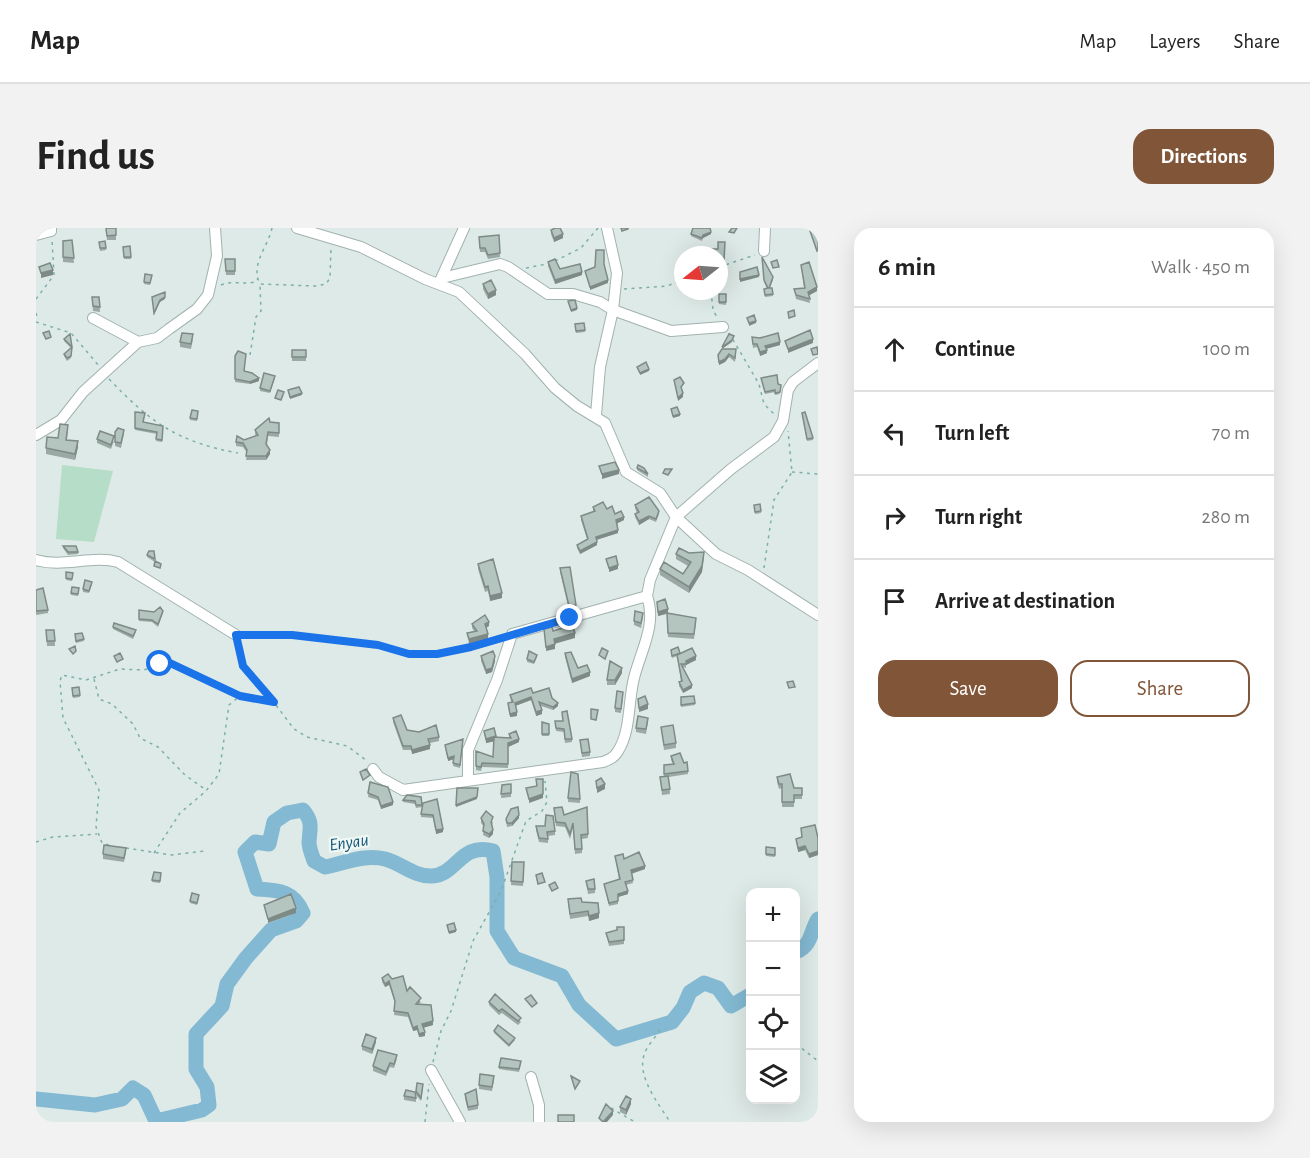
<!DOCTYPE html>
<html lang="en">
<head>
<meta charset="utf-8">
<style>
	:root { --surface:#fff; --page:#f2f2f2; --text:#222; --muted:#767676; --line:#e0e0e0; --accent:#815537 }
	body { margin:0; font-family:"Alegreya Sans",sans-serif; background:var(--page); color:var(--text) }
	.controls { position:absolute; right:18px; bottom:18px; display:grid; overflow:hidden; border-radius:12px; box-shadow:0 6px 24px #0002 }
	.controls button { width:54px; height:54px; display:grid; place-items:center; padding:0; border:0; border-bottom:2px solid var(--line); background:var(--surface); color:var(--text); font:30px sans-serif }
	.compass { position:absolute; left:638px; top:18px; width:54px; height:54px; border-radius:50%; background:var(--surface); box-shadow:0 6px 24px #0002; rotate:253deg }
	.stop { position:absolute; width:18px; height:18px; margin:-14px; border:4px solid #1a73e8; border-radius:50%; background:#fff }
	.stop.end { background:#1a73e8; border-color:#fff; box-shadow:0 2px 6px #0008 }
	.list { margin:0; padding:0; list-style:none }
	h2 { display:flex; justify-content:space-between; align-items:center; height:78px; margin:0; padding:0 24px; font-size:26px }
	h2 small { font-size:20px; font-weight:400; color:var(--muted) }
	.list li { display:grid; grid-template-columns:39px 1fr auto; gap:18px; align-items:center; box-sizing:border-box; height:84px; padding:0 24px; border-top:2px solid var(--line) }
	.list b { display:block; font-size:22px; white-space:nowrap }
	.list em { font-size:20px; font-style:normal; color:var(--muted) }
	.actions { display:flex; gap:12px; padding:18px 24px }
	.actions a { flex:1; padding:14px 0; border:2px solid var(--accent); border-radius:18px; text-align:center; font-size:21px; color:var(--accent) }
	.actions .main { background:var(--accent); color:#fff }
	.icon { flex:none; width:33px; height:33px; fill:none; stroke:currentColor; stroke-width:2; stroke-linecap:round; stroke-linejoin:round }
	.map { position:relative; flex:none; width:782px; height:894px; overflow:hidden; border-radius:18px }
	header { display:flex; align-items:center; gap:36px; box-sizing:border-box; height:84px; padding:0 30px; background:var(--surface); border-bottom:2px solid var(--line) }
	header strong { font-size:28px }
	nav { display:flex; gap:33px; margin-inline-start:auto; font-size:21px }
	.intro { display:flex; align-items:center; justify-content:space-between; box-sizing:border-box; height:144px; padding:0 36px }
	h1 { margin:0; font-size:42px }
	.button { padding:15px 27px; border-radius:18px; background:var(--accent); color:#fff; font-size:21px; font-weight:700 }
	main { display:flex; gap:36px; padding:0 36px }
	aside { flex:1; background:var(--surface); border-radius:18px; box-shadow:0 6px 24px #0002 }
	.map>svg:first-child { display:block }
	.green { fill:#b6ddc7 }
	.lines { fill:none; stroke-linecap:round; stroke-linejoin:round }
	.river { stroke:#83b9d2; stroke-width:15 }
	.minor-casing { stroke:#a1b2af; stroke-width:12 }
	.path { stroke:#7dafa8; stroke-width:1.5; stroke-dasharray:3 4.5; stroke-linecap:butt }
	.minor { stroke:#fff; stroke-width:10 }
	.wall { fill:#9ba9a5 }
	.shaded-wall { fill:#7e8a86 }
	.building { fill:#b4c5c0; stroke:#7e8a86; stroke-width:1.5 }
	.route { stroke:#1a73e8; stroke-width:8 }
	.labels { text-anchor:middle; dominant-baseline:central; stroke-width:4.5; stroke-linejoin:round; paint-order:stroke }
	.water-label { font-size:18px; font-style:italic; fill:#185878; stroke:#eff7f4 }
</style>
</head>
<body>
<header>
<strong>Map</strong>
<nav><a>Map</a><a>Layers</a><a>Share</a></nav>
</header>
<div class="intro"><h1>Find us</h1><a class="button">Directions</a></div>
<main>
<div class="map">
<svg width="782" height="894" viewBox="0 0 782 894">
	<rect width="100%" height="100%" fill="#deeae7"/>
	<path class="green" d="M 26,237 L 77,243 L 58,314 L 20,311 Z"/>
	<g class="lines">
		<path class="river" d="M 760,724 C 776,717 774,704 782,691
			M 0,871 L 59,877 L 86,871 L 97,860 L 108,867 L 120,893 L 166,882 L 173,877 L 171,859 L 160,841 L 160,806 L 186,778 L 191,756 L 210,730 L 235,702 L 260,693 L 267,685 C 258,663 243,662 221,661 L 209,624 L 219,614 L 233,616 L 238,594 L 251,585 L 267,582 C 277,594 274,599 273,614 C 273,620 276,627 278,633 L 289,639 C 308,635 329,626 349,631 C 365,635 378,649 396,648 C 421,647 424,614 457,623 L 461,649 L 461,703 L 478,730 L 526,748 L 543,777 L 580,811 L 636,794 L 647,780 L 654,764 L 668,755 L 682,760 L 695,778 L 714,767"/>
		<defs>
			<path id="minor" d="M 261,0 L 325,19 L 389,51 L 423,64 L 489,126 L 519,160 L 541,178 L 569,195 L 590,244 L 624,265 L 640,289 L 614,352 L 611,368 L 476,406 L 461,452 L 432,522 L 432,553
				M 571,0 L 581,45 L 577,82 L 635,103 L 687,99
				M 0,7 L 15,3 L 15,0
				M 728,23 L 729,0
				M 406,50 L 464,36 L 472,39 L 512,66 L 537,66 L 564,74 L 577,82 L 564,139 L 560,187
				M 404,53 L 428,0
				M 57,90 L 102,114 L 121,110 L 133,101 L 161,81 L 172,67 L 181,28 L 179,0
				M 782,135 L 757,154 L 752,162 L 747,193 L 738,209 L 695,241 L 640,289 L 680,326 L 712,342 L 782,387
				M 0,207 L 25,192 L 47,164 L 102,114
				M 0,332 C 27,340 56,327 82,334 L 200,407
				M 337,541 L 343,549 L 367,562 L 567,534 C 573,532 579,529 582,523 C 595,503 592,473 598,450 C 605,422 621,397 611,368
				M 395,842 L 424,894
				M 495,849 L 503,877 L 503,894"/>
		</defs>
		<use href="#minor" class="minor-casing"/>
		<path class="path" d="M 236,0 C 232,19 214,36 224,56 L 279,58 L 290,56 L 294,50 L 295,20
			M 519,33 L 545,20 L 562,0
			M 683,39 L 719,27
			M 490,40 L 511,36
			M 185,57 C 196,52 207,57 219,54 L 222,50
			M 588,61 L 631,58 L 647,52
			M 675,63 L 677,82 L 681,89
			M 0,71 L 18,47 L 16,12
			M 0,85 L 2,92
			M 0,94 L 35,105 L 63,138
			M 693,105 L 723,156 L 728,176 L 738,186
			M 214,127 L 220,89 L 225,83 L 224,57
			M 73,151 C 115,195 142,214 202,225
			M 756,244 L 782,246
			M 728,340 L 738,272 L 756,244 L 752,203
			M 208,408 L 256,407 L 307,412 L 342,417 L 373,426 L 401,426 L 463,410
			M 200,416 L 206,438 L 221,452 L 258,501 L 271,509 L 311,518 L 331,533
			M 58,451 L 63,471 L 76,476 L 97,496 L 104,510 L 122,519 L 149,547 L 170,562
			M 0,614 L 17,609 L 61,606
			M 73,617 L 66,615 L 60,599 L 63,562 L 27,490 L 24,453 L 26,447 L 50,452 L 84,441 L 107,442 L 134,435 L 204,468 L 238,474
			M 90,620 L 135,627 L 169,623
			M 118,625 L 144,585 L 170,563 L 183,546 L 193,477 L 204,468
			M 624,802 C 619,810 610,819 608,827 C 601,850 623,876 634,894
			M 760,816 L 782,833
			M 397,834 L 405,803 L 415,783 L 437,713 L 465,663 L 490,593 L 506,583 L 511,574 L 509,553
			M 575,880 L 599,894
			M 389,894 L 393,856"/>
		<use href="#minor" class="minor"/>
	</g>
	<path class="wall" d="M 80,0 L 80,12 L 71,12 L 70,1 Z
		M 515,2 L 527,10 L 518,14 L 515,6 Z
		M 655,6 L 675,6 L 667,10 L 666,13 L 655,8 Z
		M 463,7 L 464,29 L 452,31 L 449,24 L 444,24 L 443,13 Z
		M 36,12 L 38,35 L 27,34 L 27,13 Z
		M 69,13 L 70,22 L 64,23 L 63,14 Z
		M 689,14 L 688,37 L 683,37 L 683,27 Z
		M 94,18 L 95,31 L 88,31 L 87,19 Z
		M 726,29 L 737,52 L 734,60 L 736,60 L 737,68 L 729,69 L 728,61 L 731,61 L 728,54 Z
		M 189,31 L 199,31 L 199,47 L 190,47 Z
		M 512,34 L 524,41 L 546,47 L 519,56 L 512,38 Z
		M 765,37 L 781,63 L 773,67 L 774,75 L 760,71 L 758,61 L 768,60 Z
		M 109,46 L 116,47 L 114,57 L 108,56 Z
		M 447,56 L 460,67 L 452,71 L 447,61 Z
		M 683,66 L 690,66 L 690,77 L 683,76 Z
		M 56,69 L 63,69 L 64,84 L 57,83 Z
		M 548,95 L 549,104 L 540,105 L 539,96 Z
		M 716,109 L 744,117 L 730,121 L 731,125 L 724,128 L 721,119 L 717,120 Z
		M 28,111 L 36,119 L 35,130 L 31,133 L 28,128 L 28,126 L 35,120 L 28,113 Z
		M 157,111 L 155,121 L 144,119 L 144,114 Z
		M 256,122 L 270,122 L 270,133 L 256,133 Z
		M 700,124 L 699,134 L 693,129 L 689,134 L 683,137 L 682,127 Z
		M 199,128 L 208,143 L 223,153 L 214,156 L 199,154 Z
		M 239,150 L 234,165 L 224,163 L 224,160 Z
		M 725,150 L 744,166 L 739,167 L 739,164 L 729,166 Z
		M 156,182 L 162,183 L 161,193 L 154,192 Z
		M 99,184 L 108,194 L 127,198 L 126,214 L 120,213 L 121,206 L 99,202 Z
		M 766,187 L 777,210 L 777,212 L 771,213 Z
		M 234,194 L 243,195 L 243,209 L 232,208 L 231,217 L 234,226 L 230,232 L 210,232 L 211,225 L 207,219 L 200,218 L 200,214 L 220,208 L 219,206 L 219,202 Z
		M 32,203 L 31,212 L 42,219 L 39,232 L 10,226 L 10,220 Z
		M 79,204 L 88,206 L 85,220 L 79,218 Z
		M 61,211 L 78,213 L 75,221 L 61,215 Z
		M 601,240 L 612,246 L 612,249 L 601,242 Z
		M 724,276 L 725,285 L 719,286 L 718,277 Z
		M 599,277 L 623,286 L 620,294 L 613,291 L 603,297 L 599,289 L 599,286 L 601,285 L 599,280 Z
		M 557,279 L 571,281 L 588,292 L 581,295 L 582,305 L 560,312 L 561,317 L 544,326 L 541,320 L 541,317 L 551,311 L 545,292 L 545,288 L 557,284 Z
		M 27,318 L 42,324 L 42,326 L 32,327 L 27,320 Z
		M 118,323 L 119,334 L 111,329 L 111,327 Z
		M 653,325 L 668,330 L 666,344 L 653,365 L 624,347 L 624,341 L 647,346 L 652,338 L 640,331 L 640,326 Z
		M 442,336 L 466,370 L 454,373 L 452,363 L 449,364 L 442,341 Z
		M 524,340 L 540,380 L 533,382 L 524,344 Z
		M 30,344 L 37,345 L 36,353 L 30,352 Z
		M 56,356 L 53,365 L 47,364 L 47,361 Z
		M 36,359 L 43,360 L 42,368 L 35,367 Z
		M 0,362 L 12,382 L 12,385 L 0,387 Z
		M 621,374 L 632,385 L 660,394 L 658,411 L 632,409 L 631,386 L 622,388 Z
		M 103,382 L 127,385 L 122,399 L 116,394 L 103,393 Z
		M 607,389 L 605,400 L 598,397 L 598,393 Z
		M 436,396 L 453,398 L 450,400 L 452,411 L 433,416 L 431,405 L 438,403 L 436,400 Z
		M 77,399 L 100,404 L 97,411 L 77,401 Z
		M 10,402 L 18,402 L 19,418 L 11,418 Z
		M 39,409 L 48,411 L 48,413 L 40,415 Z
		M 635,422 L 660,432 L 650,437 L 650,440 L 647,439 L 656,460 L 647,465 L 643,458 L 643,454 L 645,453 L 641,428 L 636,430 Z
		M 529,425 L 542,440 L 554,448 L 536,455 L 529,429 Z
		M 445,428 L 459,433 L 456,444 L 450,446 L 445,433 Z
		M 501,429 L 498,436 L 491,434 L 491,431 Z
		M 586,445 L 579,457 L 571,457 L 571,452 Z
		M 43,459 L 44,469 L 37,470 L 36,460 Z
		M 497,465 L 516,470 L 522,478 L 517,482 L 505,478 L 506,486 L 500,488 L 495,472 L 479,478 L 481,488 L 474,489 L 472,478 L 472,475 L 475,474 L 474,467 Z
		M 658,468 L 659,477 L 645,479 L 645,469 Z
		M 587,469 L 585,485 L 579,484 L 579,480 Z
		M 357,490 L 371,502 L 403,509 L 403,513 L 394,515 L 394,521 L 376,526 L 375,522 L 367,522 L 357,494 Z
		M 519,493 L 527,493 L 536,511 L 536,514 L 529,515 L 528,504 L 520,503 Z
		M 506,494 L 513,496 L 513,508 L 506,508 Z
		M 612,494 L 610,506 L 600,504 L 600,500 Z
		M 625,499 L 640,515 L 640,520 L 628,522 Z
		M 448,503 L 460,510 L 473,510 L 473,506 L 483,514 L 472,519 L 472,540 L 446,539 L 445,543 L 440,542 L 440,523 L 457,529 L 458,513 L 450,515 Z
		M 427,511 L 424,540 L 417,538 L 418,531 L 412,533 L 409,517 Z
		M 544,512 L 554,524 L 554,528 L 546,529 Z
		M 635,528 L 652,543 L 652,546 L 633,549 L 634,566 L 626,567 L 624,549 L 628,548 L 628,537 L 637,536 L 635,532 Z
		M 741,549 L 758,560 L 766,560 L 766,571 L 758,571 L 758,579 L 746,579 L 746,560 L 743,561 L 741,554 Z
		M 334,554 L 357,577 L 345,581 L 342,572 L 332,569 Z
		M 475,556 L 475,569 L 465,570 L 466,557 Z
		M 385,569 L 386,579 L 380,580 L 379,576 L 367,574 L 367,572 Z
		M 532,570 L 544,571 L 544,575 L 532,574 Z
		M 401,571 L 407,604 L 400,606 L 397,590 L 385,589 L 385,586 Z
		M 551,579 L 552,610 L 546,611 L 546,625 L 539,626 L 537,600 L 534,611 L 529,599 L 520,598 L 518,580 L 528,587 Z
		M 445,590 L 457,594 L 456,597 L 457,606 L 453,610 L 447,607 L 448,599 L 445,595 Z
		M 483,590 L 476,598 L 471,599 L 470,591 Z
		M 500,598 L 509,598 L 519,603 L 519,607 L 512,608 L 512,615 L 503,614 L 500,602 Z
		M 765,600 L 782,610 L 782,627 L 773,630 L 769,622 L 762,624 L 760,611 L 766,609 Z
		M 730,619 L 739,620 L 739,629 L 730,628 Z
		M 90,624 L 88,634 L 67,631 L 67,626 Z
		M 579,628 L 609,641 L 596,645 L 597,655 L 590,657 L 592,666 L 582,669 L 582,676 L 573,678 L 568,656 L 583,652 Z
		M 476,634 L 488,634 L 487,658 L 475,657 Z
		M 118,644 L 125,645 L 124,655 L 116,654 Z
		M 550,653 L 559,661 L 559,665 L 552,666 Z
		M 163,669 L 161,677 L 154,675 L 154,673 Z
		M 532,671 L 546,674 L 563,690 L 553,693 L 552,688 L 534,691 Z
		M 588,699 L 588,716 L 573,718 L 570,705 L 581,702 Z
		M 346,750 L 356,751 L 385,774 L 383,776 L 397,797 L 387,800 L 389,808 L 383,809 L 381,802 L 377,803 L 372,789 L 358,787 L 359,775 L 353,757 L 349,759 L 346,754 Z
		M 459,766 L 485,794 L 482,797 L 466,785 L 463,787 L 453,777 L 453,774 Z
		M 458,803 L 479,812 L 473,819 L 458,805 Z
		M 340,814 L 336,826 L 326,822 L 326,818 Z
		M 361,831 L 358,840 L 354,839 L 350,848 L 337,843 L 337,838 Z
		M 485,835 L 483,844 L 463,841 L 463,839 Z
		M 458,852 L 456,863 L 443,861 L 443,857 Z
		M 387,860 L 385,873 L 380,867 L 380,874 L 368,872 L 368,868 L 380,867 L 380,863 Z
		M 429,866 L 442,877 L 442,881 L 432,883 L 429,870 Z
		M 595,876 L 590,887 L 584,884 L 584,879 Z"/>
	<path class="shaded-wall" d="M 675,4 L 675,6 L 667,10 L 667,7 Z
		M 527,6 L 527,10 L 518,14 L 518,10 Z
		M 17,42 L 17,47 L 5,50 L 5,45 Z
		M 546,44 L 546,47 L 519,56 L 519,52 Z
		M 723,47 L 723,49 L 704,54 L 704,51 Z
		M 572,52 L 572,55 L 554,62 L 554,59 Z
		M 781,59 L 781,63 L 772,68 L 772,64 Z
		M 460,62 L 460,67 L 452,71 L 452,66 Z
		M 129,69 L 129,71 L 124,74 L 118,87 L 118,85 L 124,72 Z
		M 541,80 L 541,82 L 535,84 L 535,82 Z
		M 720,93 L 720,95 L 713,98 L 713,95 Z
		M 698,108 L 696,114 L 686,121 L 686,119 Z
		M 777,111 L 777,115 L 752,125 L 752,121 Z
		M 744,114 L 744,117 L 729,121 L 729,118 Z
		M 731,122 L 731,125 L 724,128 L 724,124 Z
		M 693,126 L 693,129 L 689,134 L 683,137 L 683,134 Z
		M 613,141 L 613,143 L 604,147 L 604,145 Z
		M 223,150 L 223,153 L 214,156 L 214,154 Z
		M 266,165 L 266,167 L 254,171 L 254,169 Z
		M 647,165 L 647,169 L 642,173 L 642,170 Z
		M 644,186 L 644,188 L 637,190 L 637,188 Z
		M 42,213 L 42,219 L 39,232 L 39,226 Z
		M 234,222 L 234,226 L 230,232 L 230,228 Z
		M 583,242 L 583,246 L 566,251 L 566,246 Z
		M 613,288 L 613,291 L 603,297 L 603,293 Z
		M 588,289 L 588,292 L 580,296 L 580,292 Z
		M 582,302 L 582,305 L 560,312 L 560,309 Z
		M 561,314 L 561,317 L 544,326 L 544,323 Z
		M 668,324 L 666,344 L 653,365 L 653,359 Z
		M 582,337 L 582,341 L 573,344 L 573,340 Z
		M 466,365 L 466,370 L 454,373 L 454,368 Z
		M 540,377 L 540,380 L 533,382 L 533,378 Z
		M 632,381 L 632,385 L 622,388 L 622,384 Z
		M 453,394 L 453,398 L 449,400 L 449,396 Z
		M 539,405 L 539,410 L 518,416 L 518,411 Z
		M 452,406 L 452,411 L 433,416 L 433,411 Z
		M 519,416 L 519,421 L 510,423 L 510,419 Z
		M 459,428 L 459,433 L 456,444 L 450,446 L 450,442 Z
		M 660,428 L 660,432 L 650,437 L 650,433 Z
		M 586,440 L 586,445 L 579,457 L 579,452 Z
		M 554,444 L 554,448 L 536,455 L 536,451 Z
		M 656,457 L 656,460 L 647,465 L 647,462 Z
		M 495,469 L 495,472 L 479,478 L 479,475 Z
		M 522,475 L 522,478 L 517,482 L 517,479 Z
		M 612,476 L 612,481 L 603,484 L 603,480 Z
		M 506,482 L 506,486 L 500,488 L 500,484 Z
		M 481,484 L 481,488 L 474,489 L 474,486 Z
		M 460,508 L 460,513 L 450,515 L 450,511 Z
		M 483,511 L 483,514 L 472,519 L 472,515 Z
		M 394,517 L 394,521 L 376,526 L 376,522 Z
		M 418,528 L 418,531 L 412,533 L 412,530 Z
		M 569,556 L 569,561 L 561,565 L 561,560 Z
		M 507,566 L 507,570 L 493,575 L 493,571 Z
		M 441,569 L 441,571 L 420,579 L 420,577 Z
		M 357,574 L 357,577 L 345,581 L 345,578 Z
		M 483,587 L 483,590 L 476,598 L 476,595 Z
		M 407,601 L 407,604 L 400,606 L 400,602 Z
		M 457,602 L 457,606 L 453,610 L 453,606 Z
		M 769,618 L 769,622 L 762,624 L 762,620 Z
		M 782,623 L 782,627 L 773,630 L 773,626 Z
		M 609,638 L 609,641 L 595,646 L 595,642 Z
		M 592,663 L 592,666 L 582,669 L 582,666 Z
		M 260,680 L 260,685 L 232,695 L 232,691 Z
		M 563,685 L 563,690 L 553,693 L 553,688 Z
		M 420,702 L 420,704 L 413,706 L 413,704 Z
		M 353,753 L 353,757 L 349,759 L 349,756 Z
		M 397,793 L 397,797 L 386,800 L 386,796 Z
		M 381,798 L 381,802 L 377,803 L 377,800 Z
		M 389,804 L 389,808 L 383,809 L 383,806 Z
		M 340,810 L 340,814 L 336,826 L 336,821 Z
		M 595,871 L 595,876 L 590,887 L 590,882 Z
		M 577,883 L 577,887 L 571,894 L 567,894 Z"/>
	<path class="building" d="M 71,0 L 80,0 L 80,7 L 71,8 L 70,1 Z
		M 519,0 L 524,0 L 527,6 L 518,10 L 515,2 Z
		M 585,0 L 592,0 L 592,1 L 586,3 Z
		M 657,0 L 674,0 L 675,4 L 667,7 L 666,10 L 655,6 Z
		M 696,0 L 701,0 L 698,5 L 693,4 Z
		M 773,0 L 782,0 L 782,22 L 781,23 Z
		M 463,7 L 464,25 L 452,27 L 449,20 L 444,20 L 443,9 Z
		M 36,12 L 38,30 L 27,29 L 27,13 Z
		M 69,13 L 70,20 L 64,20 L 63,14 Z
		M 682,14 L 689,14 L 688,33 L 683,33 L 683,27 L 663,27 L 663,21 L 682,21 Z
		M 94,18 L 95,29 L 88,29 L 87,19 Z
		M 560,22 L 568,22 L 568,36 L 572,52 L 554,59 L 549,43 L 559,39 Z
		M 726,29 L 737,49 L 733,60 L 736,60 L 737,66 L 729,67 L 728,61 L 732,60 L 728,52 Z
		M 189,31 L 199,31 L 199,43 L 190,43 Z
		M 519,31 L 524,41 L 544,36 L 546,44 L 519,52 L 512,34 Z
		M 741,32 L 743,39 L 737,40 L 735,34 Z
		M 773,34 L 781,59 L 772,64 L 774,71 L 760,67 L 758,61 L 769,60 L 765,37 Z
		M 14,35 L 17,42 L 5,45 L 3,39 Z
		M 721,39 L 723,47 L 704,51 L 704,44 Z
		M 109,46 L 116,47 L 114,55 L 108,54 Z
		M 455,52 L 460,62 L 452,66 L 447,56 Z
		M 129,64 L 129,69 L 124,72 L 118,85 L 116,69 Z
		M 683,66 L 690,66 L 690,74 L 683,74 Z
		M 56,69 L 63,69 L 64,79 L 57,78 Z
		M 539,72 L 541,80 L 535,82 L 532,73 Z
		M 758,82 L 759,88 L 753,90 L 752,84 Z
		M 718,87 L 720,93 L 713,95 L 711,90 Z
		M 548,95 L 549,102 L 540,103 L 539,96 Z
		M 774,102 L 777,111 L 752,121 L 749,113 Z
		M 13,103 L 15,109 L 10,111 L 7,105 Z
		M 146,105 L 157,106 L 155,116 L 144,114 Z
		M 742,105 L 744,114 L 729,118 L 731,122 L 724,124 L 721,116 L 717,116 L 716,109 L 724,110 Z
		M 34,106 L 36,119 L 35,128 L 31,130 L 28,126 L 36,119 L 28,111 Z
		M 693,106 L 698,108 L 696,112 L 686,119 Z
		M 781,119 L 782,126 L 777,127 L 775,121 Z
		M 686,121 L 700,121 L 699,130 L 693,126 L 689,131 L 683,134 L 682,127 Z
		M 256,122 L 270,122 L 270,129 L 256,129 Z
		M 202,123 L 210,126 L 208,143 L 216,145 L 223,150 L 214,154 L 199,151 L 199,128 Z
		M 610,134 L 613,141 L 604,145 L 601,139 Z
		M 228,145 L 239,148 L 234,163 L 224,160 Z
		M 741,147 L 742,156 L 745,157 L 744,164 L 739,165 L 739,162 L 729,164 L 725,150 Z
		M 644,149 L 648,155 L 645,159 L 647,165 L 642,170 L 638,152 Z
		M 263,159 L 266,165 L 254,169 L 252,162 Z
		M 242,162 L 248,164 L 245,172 L 239,170 Z
		M 641,179 L 644,186 L 637,188 L 635,181 Z
		M 156,182 L 162,183 L 161,191 L 154,190 Z
		M 99,184 L 109,185 L 107,194 L 127,198 L 126,212 L 120,211 L 121,204 L 99,200 Z
		M 769,184 L 777,210 L 771,211 L 766,185 Z
		M 233,190 L 234,194 L 243,195 L 243,205 L 232,204 L 230,216 L 234,222 L 230,228 L 210,228 L 211,222 L 207,215 L 200,214 L 201,208 L 208,212 L 222,207 L 219,202 Z
		M 24,196 L 32,197 L 30,212 L 42,213 L 39,226 L 10,220 L 11,209 L 22,210 Z
		M 82,200 L 88,202 L 85,215 L 79,214 L 79,204 Z
		M 64,203 L 78,208 L 75,217 L 61,211 Z
		M 579,234 L 583,242 L 566,246 L 563,238 Z
		M 602,237 L 608,240 L 612,246 L 601,240 Z
		M 629,241 L 636,241 L 632,247 L 627,245 Z
		M 613,269 L 623,283 L 620,291 L 613,288 L 603,293 L 599,286 L 603,284 L 599,277 Z
		M 567,274 L 571,281 L 576,278 L 579,286 L 585,283 L 588,289 L 580,292 L 582,302 L 560,309 L 561,314 L 544,323 L 541,317 L 552,311 L 545,288 L 559,283 L 557,279 Z
		M 724,276 L 725,283 L 719,284 L 718,277 Z
		M 27,318 L 40,318 L 42,324 L 32,324 Z
		M 643,320 L 653,325 L 668,324 L 666,338 L 653,359 L 624,341 L 628,334 L 647,346 L 655,334 L 640,326 Z
		M 113,323 L 118,323 L 119,331 L 111,327 Z
		M 580,328 L 582,337 L 573,340 L 570,331 Z
		M 457,331 L 466,365 L 454,368 L 452,358 L 449,359 L 442,336 Z
		M 119,333 L 125,336 L 124,340 L 118,338 Z
		M 534,339 L 540,377 L 533,378 L 524,340 Z
		M 30,344 L 37,345 L 36,351 L 30,350 Z
		M 49,352 L 56,354 L 53,363 L 47,361 Z
		M 36,359 L 43,360 L 42,366 L 35,365 Z
		M 7,360 L 12,382 L 0,383 L 0,362 Z
		M 629,371 L 632,381 L 622,384 L 621,374 Z
		M 124,379 L 127,383 L 122,396 L 116,392 L 103,391 L 103,382 L 118,384 Z
		M 599,383 L 607,385 L 605,395 L 598,393 Z
		M 631,385 L 660,390 L 658,406 L 632,405 Z
		M 449,387 L 453,394 L 449,396 L 452,406 L 433,411 L 431,405 L 441,403 L 436,396 Z
		M 78,395 L 100,402 L 97,408 L 77,399 Z
		M 536,397 L 539,405 L 518,411 L 519,416 L 510,419 L 508,401 L 516,399 L 517,403 Z
		M 10,402 L 18,402 L 19,413 L 11,413 Z
		M 46,405 L 48,411 L 40,413 L 39,406 Z
		M 39,418 L 40,423 L 37,426 L 33,421 Z
		M 642,419 L 644,425 L 636,428 L 635,422 Z
		M 566,420 L 572,423 L 569,431 L 563,427 Z
		M 656,420 L 660,428 L 650,433 L 650,436 L 645,436 L 656,457 L 647,462 L 643,454 L 646,453 L 641,427 Z
		M 457,423 L 459,428 L 456,440 L 450,442 L 445,428 Z
		M 493,423 L 501,427 L 498,434 L 491,431 Z
		M 535,424 L 542,440 L 551,437 L 554,444 L 536,451 L 529,425 Z
		M 84,425 L 87,431 L 81,434 L 78,428 Z
		M 574,433 L 586,440 L 579,452 L 571,452 Z
		M 757,453 L 759,459 L 753,460 L 751,454 Z
		M 43,459 L 44,467 L 37,468 L 36,460 Z
		M 495,460 L 497,465 L 513,460 L 516,470 L 522,475 L 517,479 L 503,474 L 506,482 L 500,484 L 495,469 L 479,475 L 481,484 L 474,486 L 472,475 L 477,474 L 474,467 Z
		M 581,463 L 587,464 L 585,481 L 579,480 Z
		M 609,468 L 612,476 L 603,480 L 602,471 Z
		M 658,468 L 659,475 L 645,477 L 645,469 Z
		M 555,481 L 562,482 L 560,492 L 555,491 Z
		M 531,483 L 536,511 L 529,511 L 528,501 L 520,500 L 519,493 L 527,493 L 526,484 Z
		M 365,487 L 371,502 L 383,504 L 400,497 L 403,509 L 392,511 L 394,517 L 376,522 L 375,518 L 367,518 L 357,490 Z
		M 602,488 L 612,490 L 610,501 L 600,500 Z
		M 506,494 L 513,496 L 513,506 L 506,506 Z
		M 637,497 L 640,515 L 628,517 L 625,499 Z
		M 458,500 L 460,508 L 450,511 L 448,503 Z
		M 480,503 L 483,511 L 472,515 L 472,536 L 446,535 L 445,539 L 440,538 L 440,523 L 457,529 L 458,509 L 475,510 L 473,506 Z
		M 427,511 L 424,537 L 417,535 L 418,528 L 412,530 L 409,517 Z
		M 552,511 L 554,524 L 546,525 L 544,512 Z
		M 644,525 L 648,535 L 651,534 L 652,543 L 628,546 L 628,537 L 638,536 L 635,528 Z
		M 330,541 L 334,547 L 327,552 L 324,544 Z
		M 535,544 L 542,546 L 544,571 L 532,570 Z
		M 754,546 L 758,560 L 766,560 L 766,567 L 758,567 L 758,574 L 746,574 L 746,556 L 743,556 L 741,549 Z
		M 632,548 L 634,561 L 626,562 L 624,549 Z
		M 565,550 L 569,556 L 561,560 L 560,553 Z
		M 500,551 L 507,551 L 507,566 L 493,571 L 490,560 L 501,558 Z
		M 334,554 L 352,559 L 357,574 L 345,578 L 342,569 L 332,565 Z
		M 475,556 L 475,565 L 465,566 L 466,557 Z
		M 421,560 L 442,560 L 441,569 L 420,577 Z
		M 371,567 L 385,569 L 386,577 L 380,577 L 379,573 L 367,572 Z
		M 401,571 L 407,601 L 400,602 L 397,587 L 385,586 L 387,575 Z
		M 482,579 L 483,587 L 476,595 L 471,595 L 470,591 L 475,581 Z
		M 526,579 L 528,587 L 551,579 L 552,606 L 545,607 L 546,621 L 539,621 L 537,595 L 534,606 L 529,595 L 520,594 L 518,580 Z
		M 450,583 L 457,589 L 455,594 L 457,602 L 453,606 L 447,603 L 448,596 L 445,590 Z
		M 510,587 L 517,588 L 519,603 L 511,604 L 512,611 L 503,610 L 500,598 L 509,598 Z
		M 779,597 L 782,610 L 782,623 L 773,626 L 769,618 L 762,620 L 760,611 L 766,609 L 765,600 Z
		M 68,617 L 90,620 L 88,630 L 67,626 Z
		M 730,619 L 739,620 L 739,627 L 730,626 Z
		M 603,624 L 609,638 L 595,642 L 597,652 L 589,654 L 592,663 L 582,666 L 582,673 L 573,675 L 568,656 L 584,651 L 579,628 L 587,626 L 588,631 Z
		M 476,634 L 488,634 L 487,654 L 475,653 Z
		M 118,644 L 125,645 L 124,653 L 116,652 Z
		M 506,645 L 509,654 L 502,656 L 500,647 Z
		M 558,651 L 559,661 L 552,661 L 550,653 Z
		M 519,654 L 522,660 L 516,663 L 513,657 Z
		M 156,665 L 163,667 L 161,675 L 154,673 Z
		M 255,666 L 260,680 L 232,691 L 228,677 Z
		M 545,670 L 546,674 L 562,675 L 563,685 L 553,688 L 552,683 L 534,686 L 532,671 Z
		M 418,695 L 420,702 L 413,704 L 411,697 Z
		M 581,699 L 588,699 L 588,712 L 573,714 L 570,705 L 581,702 Z
		M 352,746 L 356,751 L 367,748 L 371,763 L 374,759 L 385,770 L 380,776 L 395,777 L 397,793 L 386,796 L 389,804 L 383,806 L 381,798 L 377,800 L 372,785 L 358,783 L 359,773 L 353,753 L 349,756 L 346,750 Z
		M 459,766 L 485,790 L 482,793 L 466,781 L 463,783 L 453,774 Z
		M 495,767 L 501,775 L 496,779 L 489,771 Z
		M 462,797 L 479,810 L 473,817 L 458,803 Z
		M 330,806 L 340,810 L 336,821 L 326,818 Z
		M 342,822 L 361,827 L 358,836 L 354,835 L 350,844 L 337,838 Z
		M 465,830 L 485,833 L 483,841 L 463,839 Z
		M 444,846 L 458,848 L 456,859 L 443,857 Z
		M 535,848 L 544,853 L 539,861 Z
		M 381,855 L 387,856 L 385,870 L 380,863 Z
		M 440,861 L 442,877 L 432,879 L 429,866 Z
		M 370,862 L 379,864 L 380,870 L 368,868 Z
		M 590,868 L 595,871 L 590,882 L 584,879 Z
		M 570,876 L 577,883 L 567,894 L 563,890 Z
		M 522,887 L 538,887 L 538,894 L 522,894 Z"/>
	<g class="lines">
		<path class="route" d="M 124,436 L 134,435 L 204,468 L 238,474 L 207,438 L 200,407 L 256,407 L 342,417 L 373,426 L 401,426 L 435,419 L 534,390"/>
	</g>
	<g class="labels">
		<g class="water-label">
			<text transform="translate(313 615) rotate(-8)">Enyau</text>
		</g>
	</g>
</svg>
<div class="controls">
<button>+</button>
<button>−</button>
<button><svg class="icon" aria-label="locate" viewBox="0 0 24 24"><circle cx="12" cy="12" r="6"/><path d="M12 2v4M12 18v4M2 12h4M18 12h4"/></svg></button>
<button><svg class="icon" aria-label="layers" viewBox="0 0 24 24"><path d="M12 4l9 5-9 5-9-5zM3 14l9 5 9-5"/></svg></button>
</div>
<svg class="compass" viewBox="-18 -18 36 36"><path d="M0-13l5 13h-10z" fill="#e53935"/><path d="M0 13l5-13h-10z" fill="#767676"/></svg>
<div class="stop" style="left:124px;top:436px"></div>
<div class="stop end" style="left:534px;top:390px"></div>
</div>
<aside>
<h2>6 min<small>Walk · 450 m</small></h2>
<ul class="list">
<li><svg class="icon" aria-label="ahead" viewBox="0 0 24 24"><path d="M12 20V5M6 11l6-6 6 6"/></svg><div><b>Continue</b></div><em>100 m</em></li>
<li><svg class="icon" aria-label="left" viewBox="0 0 24 24"><path d="M17 20v-9H6M10 6l-5 5 5 5"/></svg><div><b>Turn left</b></div><em>70 m</em></li>
<li><svg class="icon" aria-label="right" viewBox="0 0 24 24"><path d="M7 20v-9h11M14 6l5 5-5 5"/></svg><div><b>Turn right</b></div><em>280 m</em></li>
<li><svg class="icon" aria-label="arrive" viewBox="0 0 24 24"><path d="M6 21V4h12l-3 4 3 4H6"/></svg><div><b>Arrive at destination</b></div></li>
</ul>
<div class="actions"><a class="main">Save</a><a>Share</a></div>
</aside>
</main>
</body>
</html>
